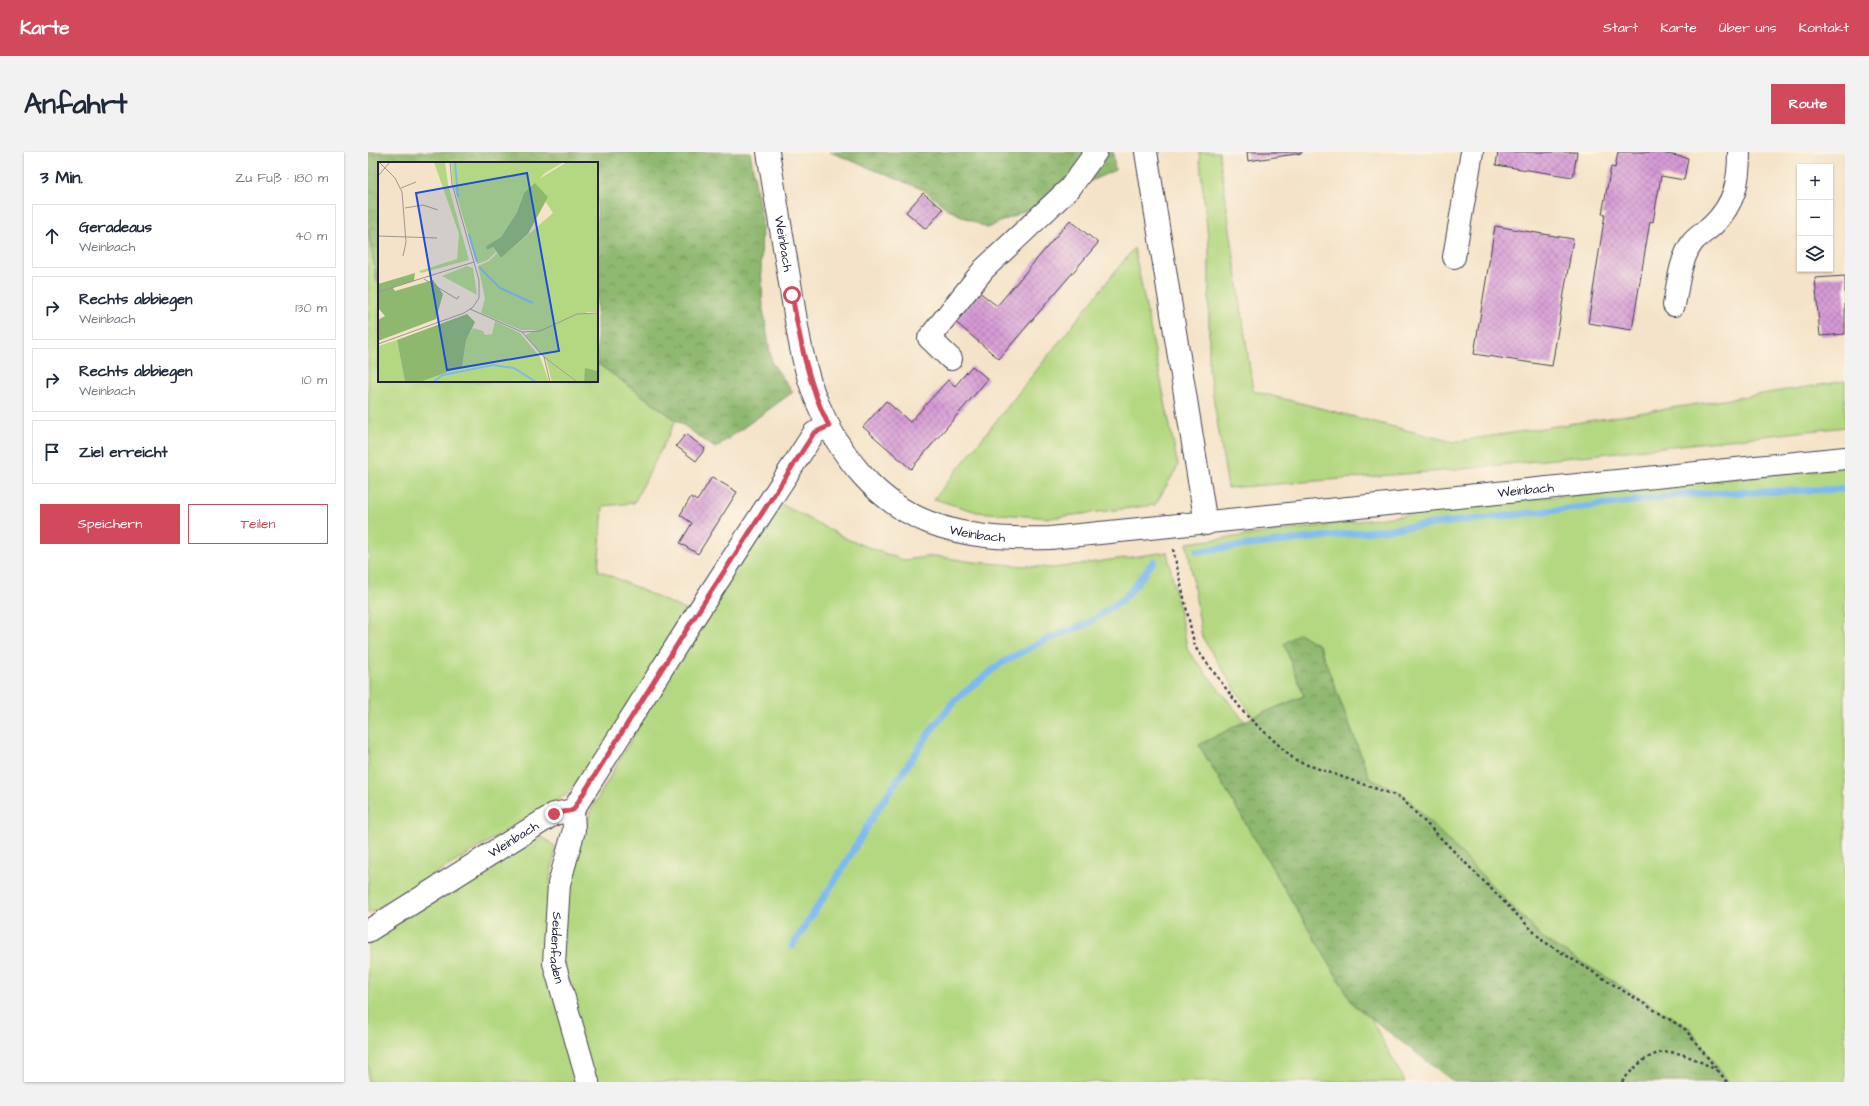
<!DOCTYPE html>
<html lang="de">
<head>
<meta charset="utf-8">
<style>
	:root { --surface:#fff; --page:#f2f2f3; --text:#1f2937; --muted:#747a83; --line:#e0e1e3; --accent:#d1495b }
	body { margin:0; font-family:"Architects Daughter",sans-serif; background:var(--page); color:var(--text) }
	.controls { position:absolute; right:12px; top:12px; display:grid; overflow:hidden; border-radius:0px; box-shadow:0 1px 3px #0004 }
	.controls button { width:36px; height:36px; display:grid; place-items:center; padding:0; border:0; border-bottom:1px solid var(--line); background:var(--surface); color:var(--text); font:20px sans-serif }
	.stop { position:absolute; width:12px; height:12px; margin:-9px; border:3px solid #d1495b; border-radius:50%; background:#fff }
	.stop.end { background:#d1495b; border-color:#fff; box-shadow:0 1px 4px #0008 }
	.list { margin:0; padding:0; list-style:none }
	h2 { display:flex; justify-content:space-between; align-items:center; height:52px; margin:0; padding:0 16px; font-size:17px }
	h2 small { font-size:13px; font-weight:400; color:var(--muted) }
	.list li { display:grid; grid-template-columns:26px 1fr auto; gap:12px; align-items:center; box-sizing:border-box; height:64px; margin:0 8px 8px; padding:0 8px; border:1px solid var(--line); border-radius:0px }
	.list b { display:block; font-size:15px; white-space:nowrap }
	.list p { margin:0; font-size:13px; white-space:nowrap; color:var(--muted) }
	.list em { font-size:13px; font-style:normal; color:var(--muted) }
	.actions { display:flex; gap:8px; padding:12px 16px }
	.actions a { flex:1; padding:9px 0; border:1px solid var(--accent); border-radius:0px; text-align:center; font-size:14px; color:var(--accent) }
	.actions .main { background:var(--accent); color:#fff }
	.icon { flex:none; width:22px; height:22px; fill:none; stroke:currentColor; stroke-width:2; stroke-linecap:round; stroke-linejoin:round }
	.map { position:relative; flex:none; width:1477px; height:930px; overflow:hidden; border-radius:0px }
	header { display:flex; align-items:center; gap:24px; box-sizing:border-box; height:56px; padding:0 20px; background:var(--accent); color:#fff }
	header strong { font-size:19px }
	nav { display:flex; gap:22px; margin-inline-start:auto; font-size:14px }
	.intro { display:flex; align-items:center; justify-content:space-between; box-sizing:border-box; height:96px; padding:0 24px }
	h1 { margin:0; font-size:28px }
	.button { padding:10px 18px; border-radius:0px; background:var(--accent); color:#fff; font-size:14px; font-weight:700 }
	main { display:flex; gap:24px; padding:0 24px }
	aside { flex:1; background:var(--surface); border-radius:0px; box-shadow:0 1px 3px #0004 }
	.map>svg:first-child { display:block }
	.green { fill:#b4d881; stroke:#6b7d5e }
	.forest { fill:url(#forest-crowns); stroke:#586d55 }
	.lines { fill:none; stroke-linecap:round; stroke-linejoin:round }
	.stream { stroke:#7dbaf0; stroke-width:7 }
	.building { fill:url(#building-cross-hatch) }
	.minor-casing { stroke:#423f50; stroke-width:24 }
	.major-casing { stroke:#423f50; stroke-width:24 }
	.path { stroke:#423f50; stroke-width:2.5; stroke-dasharray:3 3; stroke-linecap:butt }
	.minor { stroke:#fff; stroke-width:22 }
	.major { stroke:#fff; stroke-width:22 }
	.route { stroke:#d1495b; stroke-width:5 }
	.labels { text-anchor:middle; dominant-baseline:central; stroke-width:4; stroke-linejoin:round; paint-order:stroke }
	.street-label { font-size:13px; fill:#22223b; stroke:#fcf5e5 }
	.inset-river { fill:none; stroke:#7dbaf0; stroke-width:2 }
	.inset-road { fill:none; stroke:#a09690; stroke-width:1 }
	.view { fill:#1d4ed8; fill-opacity:0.15; stroke:#1d4ed8; stroke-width:2 }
	.inset-edge { fill:none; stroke:#22223b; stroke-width:2 }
</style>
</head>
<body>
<header>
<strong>Karte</strong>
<nav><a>Start</a><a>Karte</a><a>Über uns</a><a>Kontakt</a></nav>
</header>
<div class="intro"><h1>Anfahrt</h1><a class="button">Route</a></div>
<main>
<aside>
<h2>3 Min.<small>Zu Fuß · 180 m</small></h2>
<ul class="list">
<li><svg class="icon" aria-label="ahead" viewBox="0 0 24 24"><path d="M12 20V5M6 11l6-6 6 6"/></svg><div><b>Geradeaus</b><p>Weinbach</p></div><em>40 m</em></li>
<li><svg class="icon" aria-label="right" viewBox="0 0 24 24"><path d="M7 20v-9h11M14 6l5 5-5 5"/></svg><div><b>Rechts abbiegen</b><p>Weinbach</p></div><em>130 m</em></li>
<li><svg class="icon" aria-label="right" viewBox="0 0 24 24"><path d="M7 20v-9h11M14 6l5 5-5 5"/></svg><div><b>Rechts abbiegen</b><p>Weinbach</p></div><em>10 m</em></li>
<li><svg class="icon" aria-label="arrive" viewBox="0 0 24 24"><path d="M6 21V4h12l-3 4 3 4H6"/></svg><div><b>Ziel erreicht</b></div></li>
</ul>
<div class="actions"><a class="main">Speichern</a><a>Teilen</a></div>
</aside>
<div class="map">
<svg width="1477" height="930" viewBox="0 0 1477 930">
	<defs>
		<pattern id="forest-crowns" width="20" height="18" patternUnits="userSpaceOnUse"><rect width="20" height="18" fill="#8fb86f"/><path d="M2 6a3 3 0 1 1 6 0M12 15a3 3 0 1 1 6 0" fill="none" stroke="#74955c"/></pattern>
		<pattern id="building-cross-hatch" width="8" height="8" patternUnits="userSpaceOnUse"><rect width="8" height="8" fill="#d59ad5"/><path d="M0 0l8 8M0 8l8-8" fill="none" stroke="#ac7dae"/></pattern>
	</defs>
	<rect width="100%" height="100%" fill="#fcf5e5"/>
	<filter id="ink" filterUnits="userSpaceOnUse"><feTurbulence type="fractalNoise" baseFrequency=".025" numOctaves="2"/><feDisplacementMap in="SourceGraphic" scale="8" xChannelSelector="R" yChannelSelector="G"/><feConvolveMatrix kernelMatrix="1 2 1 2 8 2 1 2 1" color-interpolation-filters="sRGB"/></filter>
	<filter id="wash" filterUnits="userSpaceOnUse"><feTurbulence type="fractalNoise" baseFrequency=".012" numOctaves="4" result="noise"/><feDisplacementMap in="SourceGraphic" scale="16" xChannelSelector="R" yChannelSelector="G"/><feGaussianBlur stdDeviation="0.9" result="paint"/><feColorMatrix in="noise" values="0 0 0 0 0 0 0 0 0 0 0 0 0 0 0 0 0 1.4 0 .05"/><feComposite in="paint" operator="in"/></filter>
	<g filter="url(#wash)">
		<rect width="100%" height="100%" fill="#f4e3c8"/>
		<path class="green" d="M 831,0 L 851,0 L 885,239 L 1085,290 L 1477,229 L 1477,275 L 1086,318 L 860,336 L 841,219 L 841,94 Z
			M 0,77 L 9,130 L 11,130 L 11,229 L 229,229 L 229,211 L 308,268 L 266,351 L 235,354 L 230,418 L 326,462 L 263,562 L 198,643 L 0,762 Z
			M 766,96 L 810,314 L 787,353 L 682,366 L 609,360 L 566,347 Z
			M 1477,315 L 1477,930 L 1360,930 L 1322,876 L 1177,788 L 1033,640 L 1002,627 L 951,493 L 931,482 L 936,544 L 885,565 L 834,485 L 819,391 L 1163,347 Z
			M 413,352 L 481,388 L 535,408 L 567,404 L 605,410 L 685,416 L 799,400 L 820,499 L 877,570 L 831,593 L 986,853 L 1002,865 L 1037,930 L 225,930 L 190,808 L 199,732 L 222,660 L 329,471 Z
			M 174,685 L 188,695 L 182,727 L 215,930 L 0,930 L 0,787 Z"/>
		<path class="forest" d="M 0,0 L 382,0 L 394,69 L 393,111 L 395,157 L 404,211 L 425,240 L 347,296 L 229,211 L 229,11 L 11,11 L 11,130 L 9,130 L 0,77 Z
			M 462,0 L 745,0 L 747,18 L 619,76 L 581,58 L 556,38 Z
			M 931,481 L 951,493 L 1002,627 L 1033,640 L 1177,788 L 1322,876 L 1360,930 L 1086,930 L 986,853 L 831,593 L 885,565 L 936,544 L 916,492 Z"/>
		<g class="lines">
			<path class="stream" d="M 829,399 L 1294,346 L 1319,342 L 1477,337
				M 424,794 L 471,722 L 507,661 L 564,577 L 587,548 L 632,512 L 677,488 L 719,472 L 757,446 L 786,409"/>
		</g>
		<g id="blocks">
			<path class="building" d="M 879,0 L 934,0 L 934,1 L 880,9 Z
				M 1130,0 L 1209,0 L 1205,25 L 1128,13 Z
				M 1250,0 L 1293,0 L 1293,1 L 1320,6 L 1316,28 L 1293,24 L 1285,70 L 1282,69 L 1264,178 L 1220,171 L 1237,62 L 1234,62 L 1243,15 L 1247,16 Z
				M 555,41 L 575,57 L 558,77 L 538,60 Z
				M 702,68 L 730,91 L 631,207 L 585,168 L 610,139 L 629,154 Z
				M 1127,74 L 1205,87 L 1184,214 L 1106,202 Z
				M 1477,124 L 1477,182 L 1452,184 L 1447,126 Z
				M 604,214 L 620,227 L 543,317 L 495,275 L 518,249 L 542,270 L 580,228 L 587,234 Z
				M 318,282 L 337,297 L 328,309 L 308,294 Z
				M 344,325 L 369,340 L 330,402 L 312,391 L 324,371 L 312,363 L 323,345 L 329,349 Z"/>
		</g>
	</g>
	<g filter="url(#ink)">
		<use href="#blocks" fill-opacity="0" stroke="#423f50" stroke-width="1"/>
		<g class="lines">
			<defs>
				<g id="minor">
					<path d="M 778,0 L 838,372"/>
					<path d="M 1086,105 L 1104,0"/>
					<path d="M 1306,153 C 1310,133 1312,108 1324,91 C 1329,84 1339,79 1345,73 C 1367,51 1371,30 1371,0"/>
					<path d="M 583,207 L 561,186 L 616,117 L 702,36 L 728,0"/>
					<path id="s1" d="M 205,658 L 206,678 L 191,732 L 186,811 L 220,930"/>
					<path id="s2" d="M 0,779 L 186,662 L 205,658 L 324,469 L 446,281 L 461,274"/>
				</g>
				<g id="major">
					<path id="s3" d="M 400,0 C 407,42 414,83 421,125 C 428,167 433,213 450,252 C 471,302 508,350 560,370 C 600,386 640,387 682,386 L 1477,306"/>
				</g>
			</defs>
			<use href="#minor" class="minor-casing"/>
			<use href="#major" class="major-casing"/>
			<path class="path" d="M 805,397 L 827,495 L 877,562 L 928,609 L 1032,645 L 1175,789 L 1317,877 L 1359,930
				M 1254,930 C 1287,888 1308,896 1350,919"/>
			<use href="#minor" class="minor"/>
			<use href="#major" class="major"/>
		</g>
	</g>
	<g class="lines" filter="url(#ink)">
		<path class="route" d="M 186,662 L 205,658 L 324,469 L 446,281 L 461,274 C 440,233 432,188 424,143"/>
	</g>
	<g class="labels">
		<g class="street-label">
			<text stroke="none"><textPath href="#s3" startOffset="93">Weinbach</textPath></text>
			<text stroke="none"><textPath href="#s3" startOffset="1025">Weinbach</textPath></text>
			<text stroke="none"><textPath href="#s3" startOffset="474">Weinbach</textPath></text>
			<text stroke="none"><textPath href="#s2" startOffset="172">Weinbach</textPath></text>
			<text stroke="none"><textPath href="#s1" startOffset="140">Seidenfaden</textPath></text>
		</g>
	</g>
	<g transform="translate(10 10)">
		<rect width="220" height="220" fill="#f4e3c8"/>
		<path d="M 56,0 L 67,0 L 70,22 L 91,98 L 43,111 L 41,109 L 79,97 L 81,72 ZM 73,0 L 186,0 L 167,11 L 161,17 L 189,0 L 220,0 L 220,150 L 210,150 L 162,168 L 143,168 L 103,151 L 107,136 L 100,104 L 111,99 L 119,91 L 123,96 L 175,51 L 167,39 L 170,35 L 146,31 L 139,50 L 123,75 L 108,84 L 114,84 L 118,90 L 110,98 L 99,102 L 75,22 ZM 89,104 L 95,106 L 99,133 L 64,114 ZM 199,152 L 220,152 L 220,209 L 208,207 L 206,220 L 199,220 L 166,195 L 147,173 ZM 117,159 L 142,171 L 162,195 L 171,220 L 42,220 L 84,205 L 88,179 L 95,166 L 105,169 L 107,173 L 114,172 ZM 19,178 L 27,220 L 0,220 L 0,184 ZM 168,197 L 198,220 L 174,220 Z" fill="#b4d881"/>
		<path d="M 157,21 L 170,35 L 150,72 L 123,96 L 115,85 L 109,88 L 108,84 L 123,75 L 139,50 L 146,31 ZM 37,111 L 36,119 L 15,126 L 17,129 L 55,118 L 65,132 L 58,157 L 0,179 L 0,158 L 7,154 L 0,146 L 0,122 ZM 89,152 L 97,160 L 88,179 L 84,205 L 42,220 L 27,220 L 19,178 ZM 207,206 L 220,209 L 220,220 L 206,220 Z" fill="#8fb86f"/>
		<path class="inset-river" d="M 77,0 L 80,35M 91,72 L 99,100M 101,105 L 122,126 L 155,141M 55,220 L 65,213 L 115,203 L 136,206 L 158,220"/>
		<path class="inset-road" d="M 1,0 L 17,16 L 24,30 L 28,80 L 25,94M 0,14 L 12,0M 23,26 L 38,20M 27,46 L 45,43 L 60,48M 0,74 L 59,76M 46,117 L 79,137 L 81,134M 0,130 L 96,100M 92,147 L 144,170 L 166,195 L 172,220M 144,170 L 162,169 L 199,152 L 220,151M 0,182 L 86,151 L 95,145 L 101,136 L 101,118 L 74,22 L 72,0M 166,195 L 199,220"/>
		<path class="view" d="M 149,11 L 181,189 L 69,208 L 38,31 Z"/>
		<rect width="220" height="220" class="inset-edge"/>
	</g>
</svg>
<div class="controls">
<button>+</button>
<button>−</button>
<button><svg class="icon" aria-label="layers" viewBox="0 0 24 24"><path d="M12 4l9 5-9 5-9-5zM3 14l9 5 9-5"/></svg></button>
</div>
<div class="stop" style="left:424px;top:143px"></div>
<div class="stop end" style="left:186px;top:662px"></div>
</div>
</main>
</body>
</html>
